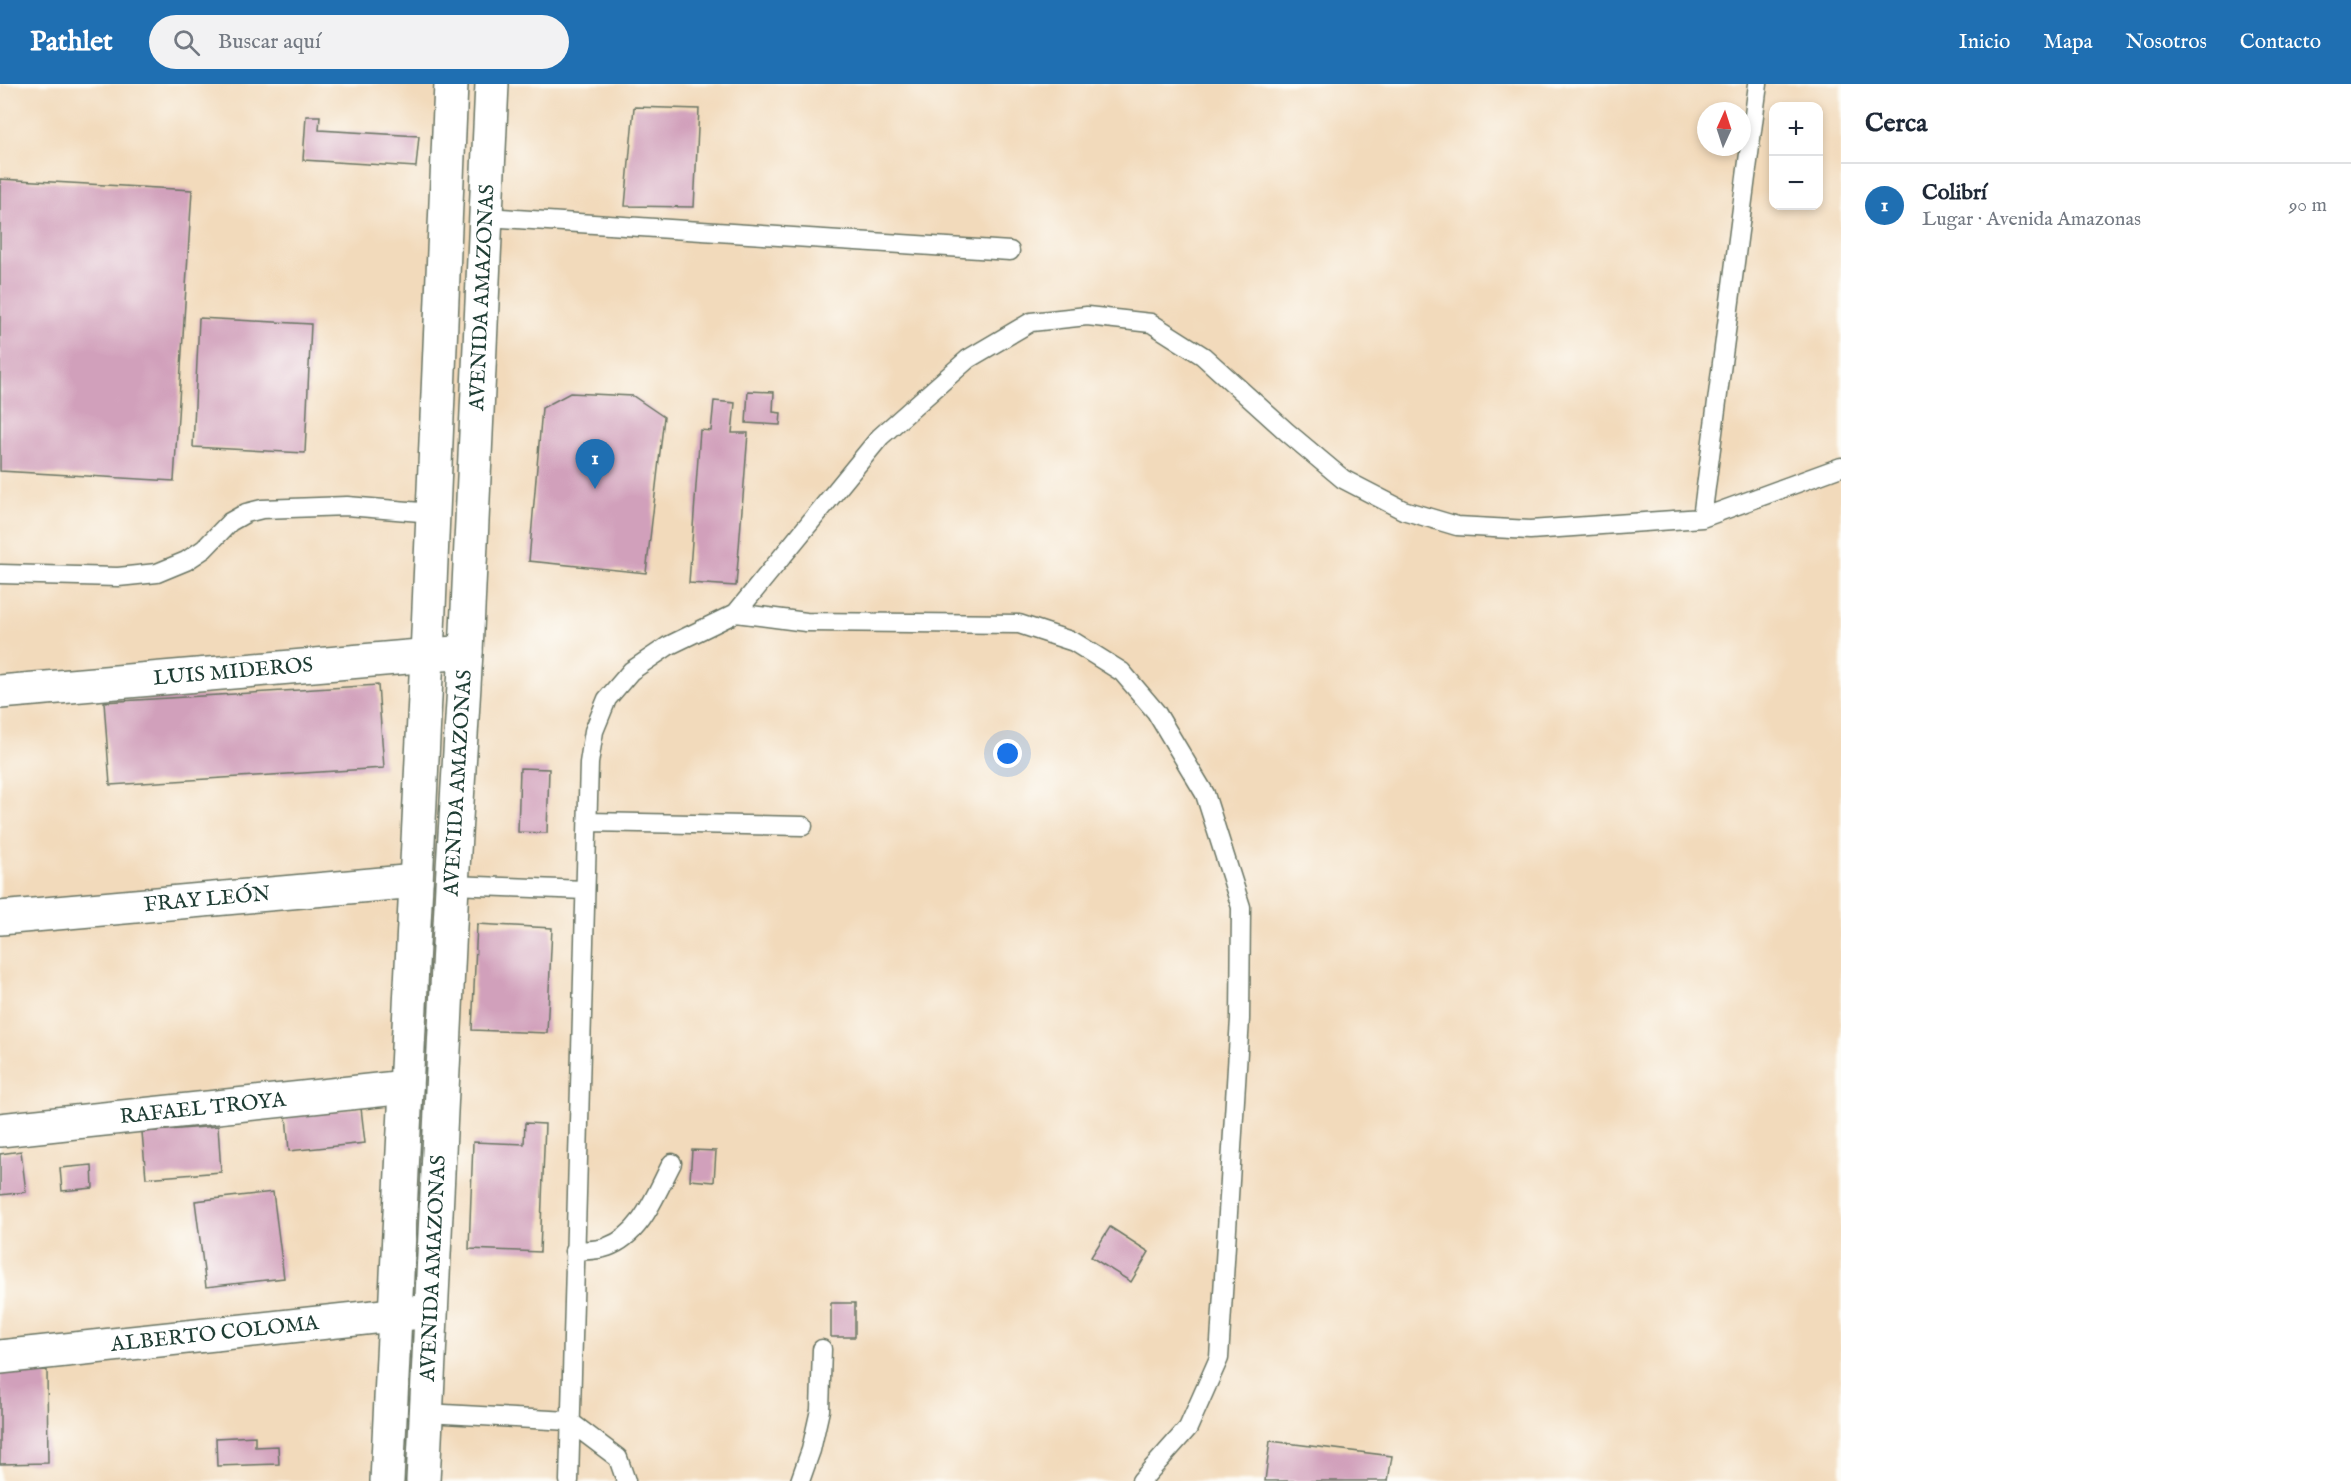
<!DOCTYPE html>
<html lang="es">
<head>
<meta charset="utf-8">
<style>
	:root { --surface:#fff; --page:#f2f2f3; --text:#1f2937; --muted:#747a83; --line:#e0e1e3; --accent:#1f6fb2 }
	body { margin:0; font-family:"IM FELL English",serif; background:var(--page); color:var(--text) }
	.controls { position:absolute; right:18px; top:18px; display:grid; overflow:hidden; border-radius:12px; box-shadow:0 3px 9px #0003 }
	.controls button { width:54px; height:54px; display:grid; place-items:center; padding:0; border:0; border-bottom:2px solid var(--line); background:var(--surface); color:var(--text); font:30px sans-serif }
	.compass { position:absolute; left:1697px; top:18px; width:54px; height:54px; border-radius:50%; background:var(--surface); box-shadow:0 3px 9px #0003; rotate:3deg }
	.you { position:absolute; left:1008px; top:670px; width:21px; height:21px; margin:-15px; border:4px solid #fff; border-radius:50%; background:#1a73e8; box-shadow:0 0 0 9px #1a73e833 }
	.badge { display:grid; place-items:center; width:39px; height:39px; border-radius:50%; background:var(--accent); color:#fff; font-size:20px; font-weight:700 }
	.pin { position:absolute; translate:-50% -50px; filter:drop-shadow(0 2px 3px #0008) }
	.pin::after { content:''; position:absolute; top:32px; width:21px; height:18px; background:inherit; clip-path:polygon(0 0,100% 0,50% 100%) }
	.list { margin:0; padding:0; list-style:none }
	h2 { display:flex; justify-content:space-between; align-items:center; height:78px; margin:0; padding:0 24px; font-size:26px }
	h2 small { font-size:20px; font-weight:400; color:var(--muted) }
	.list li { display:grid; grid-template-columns:39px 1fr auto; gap:18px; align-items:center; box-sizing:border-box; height:84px; padding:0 24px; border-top:2px solid var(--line) }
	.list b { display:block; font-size:22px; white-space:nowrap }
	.list p { margin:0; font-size:20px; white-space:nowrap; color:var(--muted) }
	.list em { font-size:20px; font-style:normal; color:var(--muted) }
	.icon { flex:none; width:33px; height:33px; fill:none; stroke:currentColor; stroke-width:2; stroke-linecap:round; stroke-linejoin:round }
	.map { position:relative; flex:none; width:1841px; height:1397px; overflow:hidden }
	header { display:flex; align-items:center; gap:36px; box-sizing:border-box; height:84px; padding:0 30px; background:var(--accent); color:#fff }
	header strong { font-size:28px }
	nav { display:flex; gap:33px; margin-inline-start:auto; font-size:21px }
	.search { width:420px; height:54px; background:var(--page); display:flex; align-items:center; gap:15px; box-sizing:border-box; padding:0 21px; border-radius:33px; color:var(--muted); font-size:22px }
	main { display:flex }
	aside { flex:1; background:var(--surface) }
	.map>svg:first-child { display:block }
	.building { fill:#d1a0bb }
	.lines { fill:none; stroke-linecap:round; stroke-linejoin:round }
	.lane-casing { stroke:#697463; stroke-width:21 }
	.street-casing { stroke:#697463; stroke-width:36 }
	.secondary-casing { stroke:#697463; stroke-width:36 }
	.lane { stroke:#fff; stroke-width:18 }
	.street { stroke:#fff; stroke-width:33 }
	.secondary { stroke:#fff; stroke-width:33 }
	.labels { text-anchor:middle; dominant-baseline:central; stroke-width:5; stroke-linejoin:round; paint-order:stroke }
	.street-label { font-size:21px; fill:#1f3d34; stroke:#fdfcf7 }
</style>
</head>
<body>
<header>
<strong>Pathlet</strong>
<div class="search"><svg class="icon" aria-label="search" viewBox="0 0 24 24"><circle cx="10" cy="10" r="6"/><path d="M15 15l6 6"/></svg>Buscar aquí</div>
<nav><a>Inicio</a><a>Mapa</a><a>Nosotros</a><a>Contacto</a></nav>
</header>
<main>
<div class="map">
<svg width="1841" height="1397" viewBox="0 0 1841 1397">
	<rect width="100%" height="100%" fill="#fdfcf7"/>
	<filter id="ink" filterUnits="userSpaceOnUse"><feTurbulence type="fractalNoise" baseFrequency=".0167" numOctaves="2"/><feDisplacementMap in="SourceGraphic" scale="12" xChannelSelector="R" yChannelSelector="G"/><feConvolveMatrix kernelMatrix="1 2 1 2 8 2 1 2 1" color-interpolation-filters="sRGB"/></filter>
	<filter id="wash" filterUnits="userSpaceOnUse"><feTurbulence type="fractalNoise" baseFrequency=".008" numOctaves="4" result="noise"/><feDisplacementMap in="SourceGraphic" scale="24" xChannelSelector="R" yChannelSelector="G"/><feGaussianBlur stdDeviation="1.35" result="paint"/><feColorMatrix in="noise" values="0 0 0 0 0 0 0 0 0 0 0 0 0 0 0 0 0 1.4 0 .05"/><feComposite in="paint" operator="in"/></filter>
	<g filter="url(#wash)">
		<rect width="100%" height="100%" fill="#f2dabb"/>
		<g id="blocks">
			<path class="building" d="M 634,23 L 699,25 L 694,123 L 625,122 Z
				M 306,32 L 320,32 L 319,46 L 419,52 L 416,83 L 303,76 Z
				M 0,95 L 192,106 L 174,397 L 0,387 Z
				M 199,234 L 311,240 L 305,369 L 193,363 Z
				M 748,307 L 774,308 L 773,328 L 781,329 L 780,341 L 746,339 Z
				M 570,309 L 633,312 L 664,333 L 646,489 L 529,477 L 542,324 Z
				M 714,317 L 735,319 L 732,349 L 748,349 L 736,502 L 689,499 L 700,346 L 711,347 Z
				M 378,601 L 384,684 L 110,701 L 104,618 Z
				M 520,684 L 549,685 L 547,749 L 518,748 Z
				M 477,840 L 552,844 L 547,949 L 472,946 Z
				M 361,1024 L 365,1059 L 289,1067 L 286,1031 Z
				M 525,1039 L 545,1040 L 540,1168 L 469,1165 L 473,1058 L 524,1060 Z
				M 218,1042 L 221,1088 L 146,1094 L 142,1048 Z
				M 692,1066 L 716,1067 L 714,1098 L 690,1096 Z
				M 21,1067 L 26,1108 L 0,1111 L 0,1070 Z
				M 92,1081 L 93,1104 L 62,1107 L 60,1084 Z
				M 273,1108 L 284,1194 L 206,1203 L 195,1117 Z
				M 1110,1143 L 1149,1168 L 1131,1198 L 1091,1173 Z
				M 831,1219 L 855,1219 L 855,1253 L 831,1253 Z
				M 47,1286 L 48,1379 L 0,1380 L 0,1287 Z
				M 255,1352 L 255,1363 L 278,1362 L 279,1380 L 217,1382 L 216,1354 Z
				M 1270,1357 L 1392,1372 L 1388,1397 L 1265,1397 Z"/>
		</g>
	</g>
	<g filter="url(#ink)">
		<use href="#blocks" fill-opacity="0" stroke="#697463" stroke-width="1.5"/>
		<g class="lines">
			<defs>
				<path id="lane" d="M 486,133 L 1010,167
					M 1702,434 L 1758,0
					M 0,490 L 118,493 L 157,489 L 186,477 L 204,465 L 230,438 L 246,429 L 262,425 L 347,422 L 433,429
					M 736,529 L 806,538 L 1019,540 L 1074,558 L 1122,588 L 1156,628 L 1205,710 L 1241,823 L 1240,935 L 1219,1274 L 1188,1344 L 1141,1397
					M 588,738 L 803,742
					M 452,801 L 585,806
					M 574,1167 C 584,1166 597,1167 607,1163 C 642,1151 656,1109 672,1079
					M 426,1329 L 569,1337 L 618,1374 L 626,1397
					M 569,1397 L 589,679 L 594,647 L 607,615 L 631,587 L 668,562 L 736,529 L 880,353 L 968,275 L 1031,238 L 1087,232 L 1151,239 L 1203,272 L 1287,348 L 1343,395 L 1403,426 L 1457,442 L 1530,446 L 1702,434 L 1841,383
					M 800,1397 L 811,1366 L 820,1326 L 822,1265"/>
				<g id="street">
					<path id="s1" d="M 0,608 L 466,568"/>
					<path id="s2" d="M 0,834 L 416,797"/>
					<path id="s3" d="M 0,1046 L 406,1003"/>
					<path id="s4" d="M 0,1273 L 430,1227"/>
				</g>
				<g id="secondary">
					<path d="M 387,1397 L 427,572 L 451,0"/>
					<path id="s5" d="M 423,1397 L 452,801 L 466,568 L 492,0"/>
				</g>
			</defs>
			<use href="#lane" class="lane-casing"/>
			<use href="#street" class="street-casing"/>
			<use href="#secondary" class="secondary-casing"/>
			<use href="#lane" class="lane"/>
			<use href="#street" class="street"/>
			<use href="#secondary" class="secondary"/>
		</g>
	</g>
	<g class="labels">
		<g class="street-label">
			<text stroke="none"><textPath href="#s5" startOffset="1185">AVENIDA AMAZONAS</textPath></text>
			<text stroke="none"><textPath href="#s1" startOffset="234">LUIS MIDEROS</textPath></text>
			<text stroke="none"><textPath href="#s5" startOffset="699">AVENIDA AMAZONAS</textPath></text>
			<text stroke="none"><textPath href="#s2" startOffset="208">FRAY LEÓN</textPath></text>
			<text stroke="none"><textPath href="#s3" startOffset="204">RAFAEL TROYA</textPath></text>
			<text stroke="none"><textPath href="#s5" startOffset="213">AVENIDA AMAZONAS</textPath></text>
			<text stroke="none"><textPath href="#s4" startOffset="216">ALBERTO COLOMA</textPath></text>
		</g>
	</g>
</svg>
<div class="controls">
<button>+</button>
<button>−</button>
</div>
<svg class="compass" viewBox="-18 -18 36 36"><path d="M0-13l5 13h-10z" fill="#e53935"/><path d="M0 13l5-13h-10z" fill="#747a83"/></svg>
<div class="you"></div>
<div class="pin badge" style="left:595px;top:405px">1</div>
</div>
<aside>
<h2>Cerca<small></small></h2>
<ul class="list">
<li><span class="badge">1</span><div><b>Colibrí</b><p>Lugar · Avenida Amazonas</p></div><em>90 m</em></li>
</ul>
</aside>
</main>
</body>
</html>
